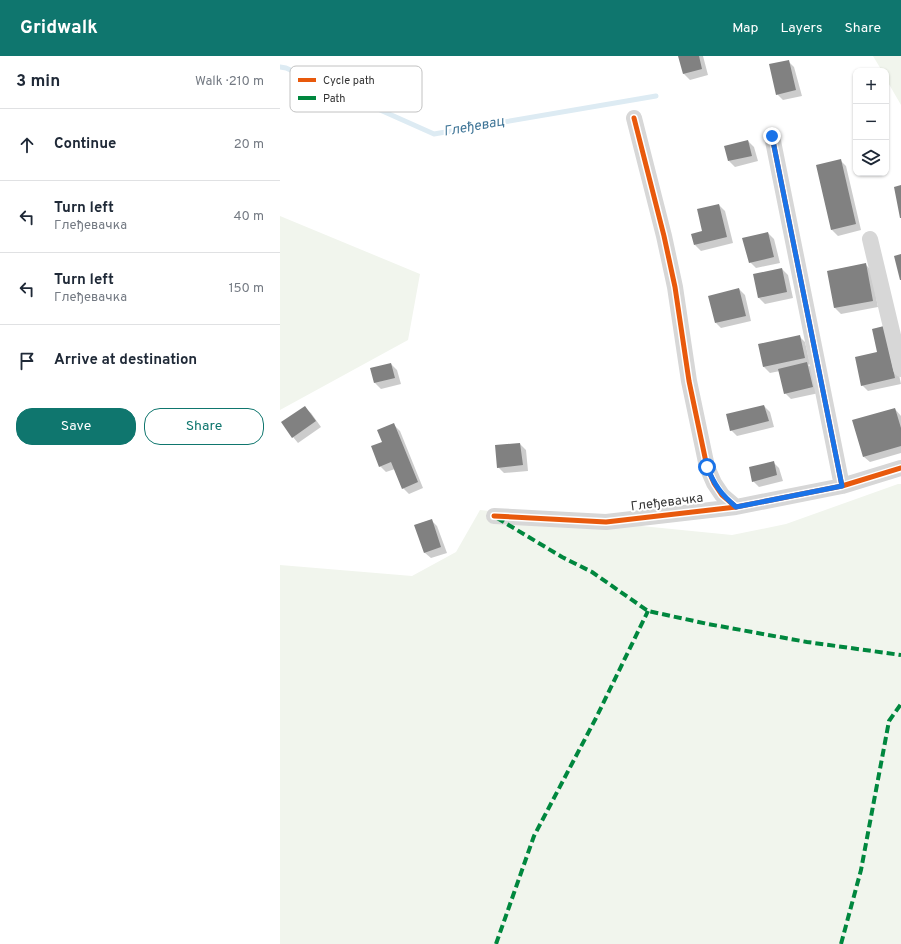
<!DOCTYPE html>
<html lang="en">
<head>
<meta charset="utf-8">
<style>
	:root { --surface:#fff; --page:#f6f6f7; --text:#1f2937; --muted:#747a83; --line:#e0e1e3; --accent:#0f766e }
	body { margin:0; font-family:Overpass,sans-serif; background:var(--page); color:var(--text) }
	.controls { position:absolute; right:12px; top:12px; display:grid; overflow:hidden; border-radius:8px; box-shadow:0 1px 3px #0004 }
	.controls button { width:36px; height:36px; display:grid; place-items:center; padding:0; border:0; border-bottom:1px solid var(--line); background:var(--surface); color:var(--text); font:20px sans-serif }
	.stop { position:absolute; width:12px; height:12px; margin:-9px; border:3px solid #1a73e8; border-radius:50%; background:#fff }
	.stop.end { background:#1a73e8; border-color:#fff; box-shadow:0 1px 4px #0008 }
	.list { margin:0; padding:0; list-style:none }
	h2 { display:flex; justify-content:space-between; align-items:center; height:52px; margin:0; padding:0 16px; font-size:17px }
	h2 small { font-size:13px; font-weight:400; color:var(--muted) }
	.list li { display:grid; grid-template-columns:26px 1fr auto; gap:12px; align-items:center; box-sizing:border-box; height:72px; padding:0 16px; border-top:1px solid var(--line) }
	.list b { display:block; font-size:15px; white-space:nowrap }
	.list p { margin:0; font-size:13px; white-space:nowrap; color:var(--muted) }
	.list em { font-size:13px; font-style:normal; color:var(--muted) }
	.actions { display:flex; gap:8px; padding:12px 16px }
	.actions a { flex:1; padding:9px 0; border:1px solid var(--accent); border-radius:16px; text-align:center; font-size:14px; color:var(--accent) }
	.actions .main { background:var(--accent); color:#fff }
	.icon { flex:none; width:22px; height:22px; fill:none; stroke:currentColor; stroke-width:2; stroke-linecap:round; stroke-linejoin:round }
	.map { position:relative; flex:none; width:621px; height:888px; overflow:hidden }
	header { display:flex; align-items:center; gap:24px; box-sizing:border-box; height:56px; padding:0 20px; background:var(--accent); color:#fff }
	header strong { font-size:19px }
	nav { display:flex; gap:22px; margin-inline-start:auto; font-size:14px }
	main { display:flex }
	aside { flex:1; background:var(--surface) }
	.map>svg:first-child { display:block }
	.green { fill:#f1f5ed }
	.shadow { fill:#0003 }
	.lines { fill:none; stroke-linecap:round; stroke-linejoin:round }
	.stream { stroke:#ddebf3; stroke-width:5 }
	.building { fill:#818181 }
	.minor { stroke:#d7d7d7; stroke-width:16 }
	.quiet { stroke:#00873e; stroke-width:4; stroke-dasharray:8 4; stroke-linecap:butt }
	.cycleway-casing { stroke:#fff; stroke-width:8 }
	.cycleway { stroke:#e8590c; stroke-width:5 }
	.route { stroke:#1a73e8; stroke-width:5 }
	.labels { text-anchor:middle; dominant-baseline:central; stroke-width:4; stroke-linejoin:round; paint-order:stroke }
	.street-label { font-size:13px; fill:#333; stroke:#fff }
	.water-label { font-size:14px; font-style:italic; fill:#3f7597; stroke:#fff }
	.key { fill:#fff; stroke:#c2c2c2; stroke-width:1 }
	.key-label { font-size:11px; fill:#333 }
</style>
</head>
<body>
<header>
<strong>Gridwalk</strong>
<nav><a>Map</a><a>Layers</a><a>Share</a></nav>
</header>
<main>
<aside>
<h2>3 min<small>Walk · 210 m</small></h2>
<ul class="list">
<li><svg class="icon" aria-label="ahead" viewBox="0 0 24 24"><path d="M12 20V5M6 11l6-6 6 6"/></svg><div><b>Continue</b></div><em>20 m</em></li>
<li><svg class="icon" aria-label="left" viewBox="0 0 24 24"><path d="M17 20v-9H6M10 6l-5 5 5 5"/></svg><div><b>Turn left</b><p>Глеђевачка</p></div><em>40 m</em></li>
<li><svg class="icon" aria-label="left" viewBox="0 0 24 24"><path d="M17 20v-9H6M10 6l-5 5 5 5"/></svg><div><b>Turn left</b><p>Глеђевачка</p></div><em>150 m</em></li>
<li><svg class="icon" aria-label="arrive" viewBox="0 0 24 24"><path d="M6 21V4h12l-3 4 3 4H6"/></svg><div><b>Arrive at destination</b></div></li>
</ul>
<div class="actions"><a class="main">Save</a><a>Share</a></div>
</aside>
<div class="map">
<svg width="621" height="888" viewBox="0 0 621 888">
	<rect width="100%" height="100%" fill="#fff"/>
	<path class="green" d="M 593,0 L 621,0 L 621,49 L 606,23 L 606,15 L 602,15 Z
		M 0,160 L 140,218 L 128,284 L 0,354 Z
		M 618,428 L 621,428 L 621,888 L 0,888 L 0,509 L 132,520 L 176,496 L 200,454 L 452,479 L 506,468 Z"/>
	<path class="shadow" d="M 399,0 L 423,0 L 428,19 L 410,24 L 404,18 Z
		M 508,5 L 514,11 L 522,40 L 503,44 L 497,38 Z
		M 468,85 L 474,91 L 478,105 L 455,111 L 449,105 Z
		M 560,104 L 566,110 L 581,174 L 558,180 L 552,174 Z
		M 439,149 L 445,155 L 453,187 L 421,195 L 415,189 L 424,176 Z
		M 488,177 L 494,183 L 500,207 L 476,212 L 470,206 Z
		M 585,208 L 591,214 L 598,251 L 561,258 L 555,252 L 548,215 Z
		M 502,213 L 508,219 L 513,242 L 485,248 L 479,242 L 474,219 Z
		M 459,233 L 465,239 L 471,265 L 441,272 L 436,267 Z
		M 610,277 L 621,328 L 588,335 L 582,329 L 598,297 Z
		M 519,280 L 525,286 L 530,308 L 528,309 L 533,313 L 539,337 L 511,343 L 505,337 L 500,315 L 490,317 L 484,311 L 479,289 Z
		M 111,308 L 117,314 L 121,328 L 101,333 L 95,327 L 92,313 Z
		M 484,350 L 490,356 L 494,371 L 457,380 L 451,374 Z
		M 25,352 L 31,357 L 41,371 L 18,387 L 13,381 Z
		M 615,353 L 621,360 L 621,397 L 590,406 L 584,401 Z
		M 114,369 L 120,375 L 143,432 L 129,438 L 123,432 L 115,413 L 106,416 L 100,410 L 103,387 Z
		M 240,388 L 246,394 L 248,415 L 224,417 L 218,411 Z
		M 493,406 L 499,412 L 503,425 L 479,431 L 473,425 Z
		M 151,464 L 157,470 L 167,497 L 151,502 L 145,497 Z"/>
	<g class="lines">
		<path class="stream" d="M 0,11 L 6,12 L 154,78 L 376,40"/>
	</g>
	<path class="building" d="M 398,0 L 419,0 L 422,13 L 403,18 Z
		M 509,4 L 516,34 L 496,39 L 489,8 Z
		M 468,84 L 472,100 L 448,105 L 444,90 Z
		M 561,103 L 576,168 L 551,174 L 536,109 Z
		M 621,129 L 621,162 L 620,162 L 614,131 Z
		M 439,148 L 447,181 L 414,189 L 411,178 L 422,175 L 417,153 Z
		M 488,176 L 494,201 L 469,207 L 462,182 Z
		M 621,198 L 621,224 L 620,224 L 614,200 Z
		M 586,207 L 593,245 L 554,252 L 547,215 Z
		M 502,212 L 507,236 L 478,242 L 473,218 Z
		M 459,232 L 466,260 L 435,267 L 428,240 Z
		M 604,270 L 615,322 L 581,330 L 575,301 L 597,296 L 592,273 Z
		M 520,279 L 525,302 L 483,311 L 478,288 Z
		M 527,306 L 533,331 L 504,338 L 498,313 Z
		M 111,307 L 115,322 L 94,327 L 90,312 Z
		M 484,349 L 489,365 L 450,375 L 446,358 Z
		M 25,350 L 36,365 L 12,382 L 1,366 Z
		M 615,352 L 621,372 L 621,390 L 583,401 L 572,364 Z
		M 114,367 L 138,426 L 122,433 L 111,406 L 99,411 L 91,390 L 102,386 L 97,374 Z
		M 240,387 L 243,409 L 217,412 L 215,389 Z
		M 494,405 L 497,419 L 472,426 L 469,411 Z
		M 152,463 L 161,491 L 144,497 L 134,469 Z"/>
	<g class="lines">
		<path class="minor" d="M 354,62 L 384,180 L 395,231 L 409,325 L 427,411 L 434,427 L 442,439 L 456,451
			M 492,80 L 562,430
			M 590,183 L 621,313
			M 214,460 L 326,466 L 456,451 L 562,430 L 621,412"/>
		<path class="quiet" d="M 217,462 L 282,501 L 312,516 L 368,555 L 428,568 L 527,586 L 621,599
			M 216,888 L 254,780 L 316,662 L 368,555
			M 561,888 L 581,814 L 609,665 L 621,648"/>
		<defs>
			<path id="cycleway" d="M 354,62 L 384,180 L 395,231 L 409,325 L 427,411 L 434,427 L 442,439 L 456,451
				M 492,80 L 562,430
				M 214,460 L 326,466 L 456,451 L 562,430 L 621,412"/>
		</defs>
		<use href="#cycleway" class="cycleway-casing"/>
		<use href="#cycleway" class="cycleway"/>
	</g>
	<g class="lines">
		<path class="route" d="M 427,411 C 435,430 441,438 456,451 L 562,430 L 492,80"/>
	</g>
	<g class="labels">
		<g class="street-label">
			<text transform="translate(387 447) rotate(-7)">Глеђевачка</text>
		</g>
		<g class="water-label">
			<text transform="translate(194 71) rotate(-10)">Глеђевац</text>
		</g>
	</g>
	<rect x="10" y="10" width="132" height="46" rx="6" class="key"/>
	<rect x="18" y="22" width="18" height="4" fill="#e8590c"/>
	<rect x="18" y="40" width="18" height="4" fill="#00873e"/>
	<g class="key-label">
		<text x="43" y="28">Cycle path</text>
		<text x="43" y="46">Path</text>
	</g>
</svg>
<div class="controls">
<button>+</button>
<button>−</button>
<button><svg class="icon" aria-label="layers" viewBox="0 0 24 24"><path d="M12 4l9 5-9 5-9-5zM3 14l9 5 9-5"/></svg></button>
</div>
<div class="stop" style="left:427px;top:411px"></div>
<div class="stop end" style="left:492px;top:80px"></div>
</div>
</main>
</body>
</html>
